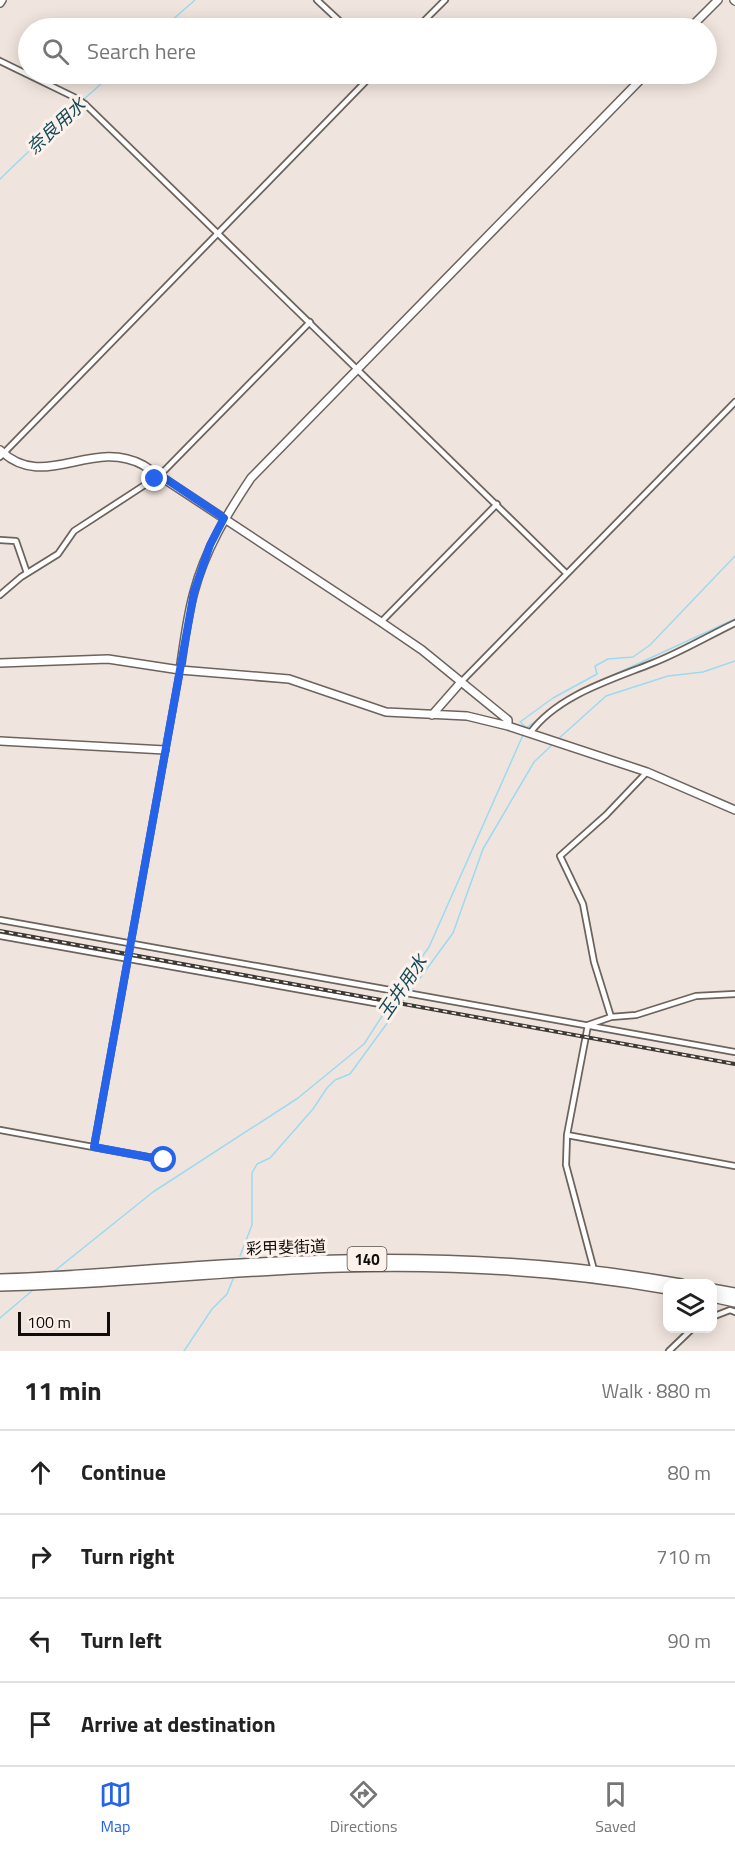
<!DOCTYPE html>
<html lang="en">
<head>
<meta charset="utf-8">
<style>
	:root { --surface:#fff; --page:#f6f6f6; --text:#222; --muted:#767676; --line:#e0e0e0; --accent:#2563eb }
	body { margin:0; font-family:"Titillium Web","Noto Sans JP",sans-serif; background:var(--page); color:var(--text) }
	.controls { position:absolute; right:18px; bottom:18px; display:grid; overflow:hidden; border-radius:12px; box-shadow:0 3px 15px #0003 }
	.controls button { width:54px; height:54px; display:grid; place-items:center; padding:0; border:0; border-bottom:2px solid var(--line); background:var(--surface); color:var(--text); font:30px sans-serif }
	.scale { position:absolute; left:18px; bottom:15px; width:92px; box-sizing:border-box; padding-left:6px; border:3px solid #0f0c09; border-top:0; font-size:16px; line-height:21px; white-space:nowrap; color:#0f0c09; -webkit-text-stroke:4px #fdf2eb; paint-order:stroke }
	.stop { position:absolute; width:18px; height:18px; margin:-14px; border:4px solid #2563eb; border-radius:50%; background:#fff }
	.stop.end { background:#2563eb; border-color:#fff; box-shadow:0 2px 6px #0008 }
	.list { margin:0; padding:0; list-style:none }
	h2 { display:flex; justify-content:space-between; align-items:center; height:78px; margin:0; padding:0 24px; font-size:26px }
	h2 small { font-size:20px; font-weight:400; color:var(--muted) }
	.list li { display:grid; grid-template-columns:39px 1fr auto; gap:18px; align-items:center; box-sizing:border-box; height:84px; padding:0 24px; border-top:2px solid var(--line) }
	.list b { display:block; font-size:22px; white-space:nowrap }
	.list em { font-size:20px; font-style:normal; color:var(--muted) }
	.icon { flex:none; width:33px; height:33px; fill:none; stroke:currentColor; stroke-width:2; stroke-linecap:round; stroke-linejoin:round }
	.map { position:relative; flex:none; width:735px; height:1351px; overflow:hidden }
	.search { position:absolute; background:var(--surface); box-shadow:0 3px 15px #0003; left:18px; right:18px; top:18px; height:66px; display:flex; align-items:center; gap:15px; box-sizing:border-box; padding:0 21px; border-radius:33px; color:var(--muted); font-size:22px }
	.sheet { height:414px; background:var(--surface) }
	nav { display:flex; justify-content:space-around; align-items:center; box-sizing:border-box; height:84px; border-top:2px solid var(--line); background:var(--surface); font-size:16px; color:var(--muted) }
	nav a { display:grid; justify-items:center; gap:3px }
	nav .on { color:var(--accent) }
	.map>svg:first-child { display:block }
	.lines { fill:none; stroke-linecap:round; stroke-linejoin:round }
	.stream { stroke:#9cdaef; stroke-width:1.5 }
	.street-casing { stroke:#6c635d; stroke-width:8 }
	.secondary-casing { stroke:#6c635d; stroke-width:10 }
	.highway-casing { stroke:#6c635d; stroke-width:12 }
	.street { stroke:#fff; stroke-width:4.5 }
	.secondary { stroke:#fff; stroke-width:7 }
	.highway { stroke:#fff; stroke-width:9 }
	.rail-casing { stroke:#3d3935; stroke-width:4 }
	.rail { stroke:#fdf2eb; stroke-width:1.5; stroke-dasharray:4.5; stroke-linecap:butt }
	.route { stroke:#2563eb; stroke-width:8 }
	.labels { text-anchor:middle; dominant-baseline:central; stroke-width:6; stroke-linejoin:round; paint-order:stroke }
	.shield { fill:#fdf2eb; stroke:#56514d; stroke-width:1.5 }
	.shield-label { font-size:15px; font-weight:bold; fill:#0f0c09 }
	.street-label { font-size:16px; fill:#0f0c09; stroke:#fdf2eb }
	.water-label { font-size:18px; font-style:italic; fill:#154a58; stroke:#fdf2eb }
</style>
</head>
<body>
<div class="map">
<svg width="735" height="1351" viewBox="0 0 735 1351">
	<rect width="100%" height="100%" fill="#f0e5de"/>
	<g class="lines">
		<path class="stream" d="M 163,28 L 195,0
			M 83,100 L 112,74
			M 0,179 L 79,103
			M 594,684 L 735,619
			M 526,727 L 520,722 L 553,698 L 597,674 L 595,666 L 608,659 L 633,657 L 650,645 L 735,556
			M 526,728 L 544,715
			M 557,740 L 606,696 L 668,676 L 703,672 L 735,661
			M 399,989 L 429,947 L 523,735
			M 240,1256 L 252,1225 L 252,1173 L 257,1164 L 270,1158 L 313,1109 L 327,1088 L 335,1080 L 350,1074 L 453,933 L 483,849 L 534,762 L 554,743
			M 52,1273 L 153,1192 L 298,1098 L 364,1044 L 397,993
			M 0,1318 L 33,1290
			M 184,1351 L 212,1309 L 227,1294 L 233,1279"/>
		<defs>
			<path id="street" d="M 317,0 L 347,28
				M 417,28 L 445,0
				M 0,61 L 76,98 L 85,104 L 566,573
				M 0,457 L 373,74
				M 0,540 L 16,541 L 27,573
				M 0,595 L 21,577 L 58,554 L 74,531 L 160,475 L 310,322
				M 381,622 L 497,504
				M 461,682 L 735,402
				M 530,733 C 558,695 611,680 653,663 C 681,652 708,636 735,623
				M 0,920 L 735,1052
				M 0,936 L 380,1004
				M 611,1017 L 594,962 L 583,904 L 560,856 L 606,815 L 647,772
				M 0,1130 L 164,1160
				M 567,1135 L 735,1166
				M 94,1147 L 180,670
				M 594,1270 L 566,1165 L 567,1135 L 588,1025 L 611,1017 L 636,1015 L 696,996 L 735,994
				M 712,1317 L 730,1310 L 735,1312
				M 669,1351 L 693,1328"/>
			<path id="secondary" d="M 734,0 L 735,1
				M 0,3 L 2,0
				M 690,28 L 718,0
				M 0,450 C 44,493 91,437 143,465 L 381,622 L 422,650 L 508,720 L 508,726
				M 0,663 L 108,659 L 180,670 L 289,679 L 386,712 L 467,716 L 508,726 L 647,772 L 735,810
				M 180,670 C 184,644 187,617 194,592 C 205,550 227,514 251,478 L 646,74
				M 432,715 L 461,682
				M 0,741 L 165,750"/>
			<path id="highway" d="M 0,1279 C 80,1277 160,1268 241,1264 C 387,1255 536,1258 681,1284
				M 0,1286 C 114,1284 227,1270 341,1267 C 449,1264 561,1270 668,1289
				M 712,1289 L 735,1293
				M 712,1297 L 735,1302"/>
		</defs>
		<use href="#street" class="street-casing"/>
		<use href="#secondary" class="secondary-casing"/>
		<use href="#highway" class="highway-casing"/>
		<use href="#street" class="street"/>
		<use href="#secondary" class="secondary"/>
		<use href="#highway" class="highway"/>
		<defs>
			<path id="rail" d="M 0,931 L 735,1064"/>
		</defs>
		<use href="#rail" class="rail-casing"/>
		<use href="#rail" class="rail"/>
	</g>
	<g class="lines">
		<path class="route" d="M 155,479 L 160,475 L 224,518 L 210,545 L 194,592 L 94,1147 L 164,1160"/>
	</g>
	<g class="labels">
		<rect class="shield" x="347.5" y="1247" width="39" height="24" rx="4.5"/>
		<g class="shield-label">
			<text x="367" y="1259">140</text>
		</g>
		<g class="street-label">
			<text transform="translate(286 1247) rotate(-2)">彩甲斐街道</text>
		</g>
		<g class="water-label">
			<text transform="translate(56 126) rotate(-43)">奈良用水</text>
			<text transform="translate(402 987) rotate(-56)">玉井用水</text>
		</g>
	</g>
</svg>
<div class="controls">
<button><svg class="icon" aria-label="layers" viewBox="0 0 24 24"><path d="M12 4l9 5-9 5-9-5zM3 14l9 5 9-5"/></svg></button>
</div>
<div class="scale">100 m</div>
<div class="stop" style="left:164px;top:1160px"></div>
<div class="stop end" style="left:155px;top:479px"></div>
<div class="search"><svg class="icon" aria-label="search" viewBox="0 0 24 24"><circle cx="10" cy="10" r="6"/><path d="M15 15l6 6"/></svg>Search here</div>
</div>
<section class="sheet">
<h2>11 min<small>Walk · 880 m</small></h2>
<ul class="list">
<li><svg class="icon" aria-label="ahead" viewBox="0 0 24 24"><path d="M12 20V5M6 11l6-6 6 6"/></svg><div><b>Continue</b></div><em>80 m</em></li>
<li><svg class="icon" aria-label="right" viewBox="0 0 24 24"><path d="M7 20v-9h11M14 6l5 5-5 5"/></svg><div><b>Turn right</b></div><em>710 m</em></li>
<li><svg class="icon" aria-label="left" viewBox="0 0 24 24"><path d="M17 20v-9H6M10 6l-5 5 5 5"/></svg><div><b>Turn left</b></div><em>90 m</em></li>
<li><svg class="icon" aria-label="arrive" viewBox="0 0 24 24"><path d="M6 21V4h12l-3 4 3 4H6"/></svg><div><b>Arrive at destination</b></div></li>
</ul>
</section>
<nav>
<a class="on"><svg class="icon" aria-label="map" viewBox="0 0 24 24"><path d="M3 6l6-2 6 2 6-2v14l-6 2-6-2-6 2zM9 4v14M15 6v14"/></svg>Map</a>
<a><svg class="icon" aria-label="directions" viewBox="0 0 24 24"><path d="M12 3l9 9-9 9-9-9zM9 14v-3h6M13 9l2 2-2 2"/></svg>Directions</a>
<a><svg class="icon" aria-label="saved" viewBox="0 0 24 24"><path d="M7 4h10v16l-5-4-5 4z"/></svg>Saved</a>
</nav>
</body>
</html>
